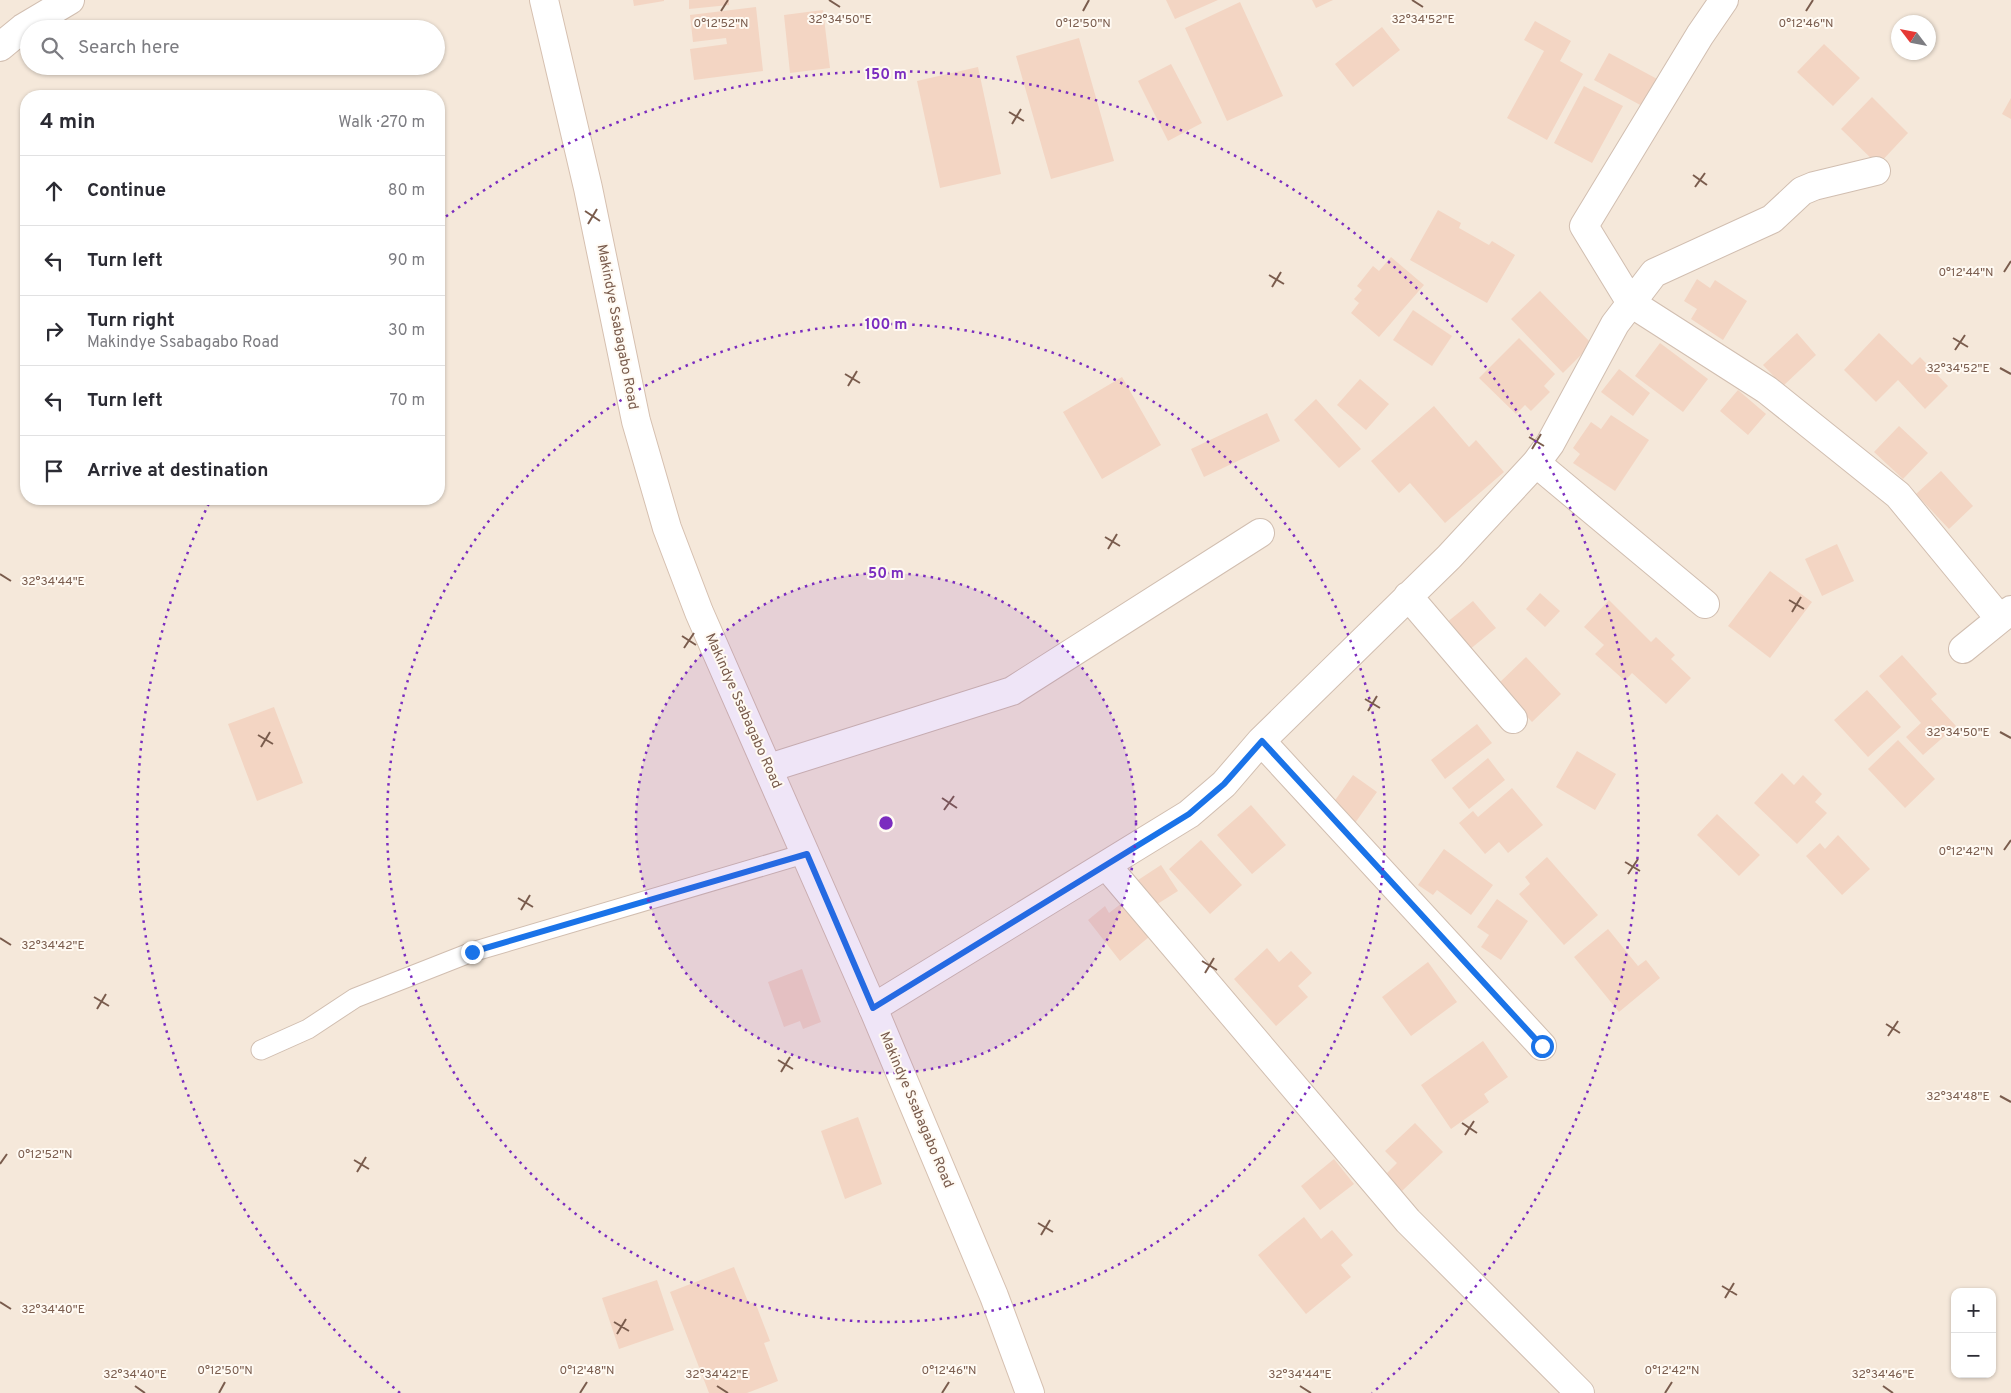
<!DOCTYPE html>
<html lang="en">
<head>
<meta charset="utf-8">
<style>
	:root { --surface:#fff; --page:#f7f7f7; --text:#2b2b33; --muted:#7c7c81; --line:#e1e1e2 }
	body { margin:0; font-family:Overpass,sans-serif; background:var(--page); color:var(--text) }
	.controls { position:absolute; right:15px; bottom:15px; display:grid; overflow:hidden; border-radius:10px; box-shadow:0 1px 4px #0004 }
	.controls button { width:45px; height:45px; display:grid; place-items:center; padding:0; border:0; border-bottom:1px solid var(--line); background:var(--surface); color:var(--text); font:25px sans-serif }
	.compass { position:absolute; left:1891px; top:15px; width:45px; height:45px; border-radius:50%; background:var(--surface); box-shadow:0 1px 4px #0004; rotate:302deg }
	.stop { position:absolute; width:15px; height:15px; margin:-11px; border:4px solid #1a73e8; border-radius:50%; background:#fff }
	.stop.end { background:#1a73e8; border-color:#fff; box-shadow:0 1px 5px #0008 }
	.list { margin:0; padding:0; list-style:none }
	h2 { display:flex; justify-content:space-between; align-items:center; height:65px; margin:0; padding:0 20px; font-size:21px }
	h2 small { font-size:16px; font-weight:400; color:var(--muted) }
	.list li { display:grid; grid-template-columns:32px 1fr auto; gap:15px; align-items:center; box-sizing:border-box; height:70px; padding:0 20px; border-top:1px solid var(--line) }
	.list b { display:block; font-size:19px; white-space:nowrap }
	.list p { margin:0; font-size:16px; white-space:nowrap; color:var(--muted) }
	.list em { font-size:16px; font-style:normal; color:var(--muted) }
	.icon { flex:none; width:28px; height:28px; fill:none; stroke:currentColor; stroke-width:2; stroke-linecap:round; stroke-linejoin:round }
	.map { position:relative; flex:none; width:2011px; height:1393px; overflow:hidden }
	.search { position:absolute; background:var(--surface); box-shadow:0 1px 4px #0004; left:20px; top:20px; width:425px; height:55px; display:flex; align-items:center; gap:12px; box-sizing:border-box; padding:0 18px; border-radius:28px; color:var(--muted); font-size:19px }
	.panel { position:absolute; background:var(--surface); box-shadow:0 1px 4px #0004; left:20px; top:90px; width:425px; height:415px; border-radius:20px }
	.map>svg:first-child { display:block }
	.residential { fill:#f5e8da; fill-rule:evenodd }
	.building { fill:#f3d5c3 }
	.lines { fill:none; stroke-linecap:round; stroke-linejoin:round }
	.lane-casing { stroke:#d1beb0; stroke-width:21 }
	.street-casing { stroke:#d1beb0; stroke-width:30 }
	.secondary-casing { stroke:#d6c0b0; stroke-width:30 }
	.lane { stroke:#fff; stroke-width:19 }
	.street { stroke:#fff; stroke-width:28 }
	.secondary { stroke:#fff; stroke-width:28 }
	.route { stroke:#1a73e8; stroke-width:6 }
	.ticks { fill:none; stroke:#7a5c4d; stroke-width:2 }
	.ring { fill:none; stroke:#7b2cbf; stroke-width:2.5; stroke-dasharray:2.5 5 }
	.labels { text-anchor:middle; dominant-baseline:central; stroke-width:4; stroke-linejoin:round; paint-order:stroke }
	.street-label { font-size:14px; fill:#7a5c4d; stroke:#fffaf3 }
	.ticks-label { font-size:12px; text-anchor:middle; fill:#7a5c4d; stroke:#fffaf3; stroke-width:4; stroke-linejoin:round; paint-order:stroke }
	.centre { fill:#7b2cbf; stroke:#fffaf3; stroke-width:2.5 }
	.ring-label { font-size:15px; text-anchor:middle; font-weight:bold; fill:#7b2cbf; stroke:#fffaf3; stroke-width:4; stroke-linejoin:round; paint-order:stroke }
</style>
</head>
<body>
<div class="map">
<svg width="2011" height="1393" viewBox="0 0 2011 1393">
	<rect width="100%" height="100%" fill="#fdf6ec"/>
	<path class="residential" d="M 0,0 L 2011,0 L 2011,1393 L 0,1393 ZM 1898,22 L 1928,22 L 1928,52 L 1898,52 ZM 29,29 L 436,29 L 436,66 L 29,66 ZM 26,96 L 439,96 L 439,499 L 26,499 ZM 1955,1292 L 1992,1292 L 1992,1374 L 1955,1374 Z"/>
	<path class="building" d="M 633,0 L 664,0 L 664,1 L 634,6 Z
		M 689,0 L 729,0 L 729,5 L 689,9 Z
		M 1166,0 L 1218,0 L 1175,19 Z
		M 1312,0 L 1333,0 L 1316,8 Z
		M 1240,2 L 1283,96 L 1227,121 L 1185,28 Z
		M 756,7 L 763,71 L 694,80 L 690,49 L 727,44 L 726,38 L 693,42 L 690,15 Z
		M 823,10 L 830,68 L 790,73 L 784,15 Z
		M 1535,21 L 1571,41 L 1560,61 L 1583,74 L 1547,140 L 1507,118 L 1544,51 L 1524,40 Z
		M 1382,27 L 1400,50 L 1353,87 L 1335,64 Z
		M 1079,38 L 1114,161 L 1051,179 L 1016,56 Z
		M 1824,44 L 1860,78 L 1833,106 L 1797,72 Z
		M 1609,53 L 1659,80 L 1644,107 L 1594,80 Z
		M 1171,64 L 1202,123 L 1168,141 L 1138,81 Z
		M 978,67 L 1001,174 L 940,188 L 917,81 Z
		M 1584,86 L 1623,106 L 1592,163 L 1554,143 Z
		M 1872,97 L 1908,133 L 1878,165 L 1841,129 Z
		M 2011,98 L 2011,119 L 2002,114 Z
		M 1438,210 L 1461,223 L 1459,228 L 1489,245 L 1492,241 L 1515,255 L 1487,303 L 1410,260 Z
		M 1391,257 L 1424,285 L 1379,337 L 1351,313 L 1359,303 L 1354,299 L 1362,290 L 1357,286 L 1373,266 L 1379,271 Z
		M 1697,279 L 1710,288 L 1715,280 L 1747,301 L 1723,340 L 1691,319 L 1697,309 L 1684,301 Z
		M 1540,291 L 1592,344 L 1563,373 L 1511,319 Z
		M 1413,310 L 1452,336 L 1432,366 L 1393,340 Z
		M 1797,333 L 1816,355 L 1783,386 L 1763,365 Z
		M 1879,333 L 1912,365 L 1920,357 L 1948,386 L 1925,409 L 1898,380 L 1876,402 L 1844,370 Z
		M 1519,338 L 1555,374 L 1544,386 L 1550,392 L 1531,411 L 1525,405 L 1516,414 L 1479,378 Z
		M 1660,343 L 1708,379 L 1683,412 L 1635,376 Z
		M 1619,369 L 1650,393 L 1633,416 L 1601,392 Z
		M 1122,377 L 1161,445 L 1102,479 L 1063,412 Z
		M 1360,379 L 1389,404 L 1366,430 L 1337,405 Z
		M 1738,390 L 1766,414 L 1748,435 L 1720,411 Z
		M 1316,399 L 1361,449 L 1339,468 L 1294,420 Z
		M 1434,406 L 1469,447 L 1476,440 L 1504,472 L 1445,523 L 1410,483 L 1399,493 L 1371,461 Z
		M 1267,413 L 1280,441 L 1204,477 L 1191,449 Z
		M 1611,415 L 1649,440 L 1615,491 L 1573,463 L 1580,454 L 1573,448 L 1591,422 L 1601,429 Z
		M 1899,426 L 1928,453 L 1903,479 L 1874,452 Z
		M 1941,471 L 1973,506 L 1949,529 L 1916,494 Z
		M 1837,544 L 1854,581 L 1822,596 L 1805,559 Z
		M 1770,571 L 1812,602 L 1770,658 L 1728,626 Z
		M 1540,593 L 1560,611 L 1545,627 L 1526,609 Z
		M 1609,600 L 1651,642 L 1656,637 L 1675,655 L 1671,659 L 1691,678 L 1666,704 L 1632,673 L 1625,681 L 1595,654 L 1604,645 L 1584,627 Z
		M 1473,601 L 1496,628 L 1469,650 L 1446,623 Z
		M 1902,655 L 1937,694 L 1931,699 L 1956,726 L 1923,755 L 1906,737 L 1921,723 L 1879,676 Z
		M 1526,657 L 1561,694 L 1532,722 L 1497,685 Z
		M 1867,690 L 1901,727 L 1868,757 L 1834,720 Z
		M 274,707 L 303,783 L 257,801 L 228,724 Z
		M 1477,724 L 1492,743 L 1445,779 L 1431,760 Z
		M 1898,740 L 1935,779 L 1905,808 L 1868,769 Z
		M 1577,751 L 1616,774 L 1595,810 L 1556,787 Z
		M 1488,758 L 1505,780 L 1469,809 L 1452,788 Z
		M 1782,773 L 1794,785 L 1803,775 L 1822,794 L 1815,802 L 1827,813 L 1797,844 L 1754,803 Z
		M 1353,775 L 1377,792 L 1355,823 L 1331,806 Z
		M 1512,788 L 1543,825 L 1508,853 L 1499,842 L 1485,854 L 1459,823 L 1473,811 L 1478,817 Z
		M 1251,805 L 1286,845 L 1252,874 L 1217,835 Z
		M 1717,814 L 1760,855 L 1739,876 L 1697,835 Z
		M 1838,835 L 1870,869 L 1842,895 L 1806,856 L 1820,843 L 1825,849 Z
		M 1201,840 L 1242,885 L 1210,914 L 1169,869 Z
		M 1444,849 L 1493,885 L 1471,915 L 1437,890 L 1433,895 L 1418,885 Z
		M 1547,857 L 1598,915 L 1564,945 L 1519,894 L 1530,884 L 1525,877 Z
		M 1161,865 L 1178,891 L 1151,908 L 1135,882 Z
		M 1497,899 L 1528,921 L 1501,960 L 1481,947 L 1489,935 L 1477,927 Z
		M 1122,903 L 1149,937 L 1120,961 L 1088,920 L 1105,906 L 1109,913 Z
		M 1608,929 L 1638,966 L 1646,960 L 1660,978 L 1619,1012 L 1574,957 Z
		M 1267,948 L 1279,962 L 1291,951 L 1312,973 L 1298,986 L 1308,997 L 1276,1026 L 1234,979 Z
		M 1428,962 L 1457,1002 L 1411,1036 L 1382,997 Z
		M 802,969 L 821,1022 L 803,1029 L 800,1021 L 784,1027 L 768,982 Z
		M 1483,1041 L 1508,1077 L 1484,1094 L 1489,1102 L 1451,1129 L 1421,1085 Z
		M 858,1117 L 882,1184 L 845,1199 L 821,1131 Z
		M 1415,1123 L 1443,1152 L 1402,1191 L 1386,1174 L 1397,1163 L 1385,1151 Z
		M 1334,1159 L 1354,1184 L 1320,1210 L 1301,1186 Z
		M 1304,1217 L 1321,1239 L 1332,1230 L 1353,1255 L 1341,1265 L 1351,1277 L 1306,1314 L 1258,1255 Z
		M 734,1267 L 749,1304 L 755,1302 L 770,1341 L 764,1343 L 778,1381 L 747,1393 L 709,1393 L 670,1292 Z
		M 657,1280 L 674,1330 L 619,1349 L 602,1298 Z"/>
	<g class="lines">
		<defs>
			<path id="lane" d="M 261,1050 L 308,1029 L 355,998 L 472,952 L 807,853"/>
			<path id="street" d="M 1724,0 L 1700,35 L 1584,226 L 1631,303 L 1767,390 L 1898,495 L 2000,619
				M 0,47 L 23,28 L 70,0
				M 1536,463 L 1705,604
				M 1408,596 L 1513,719
				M 1963,649 L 2011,610
				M 1261,741 L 1542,1046
				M 769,768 L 1012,691 L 1260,533
				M 1106,865 L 1408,1221 L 1580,1393
				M 873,1008 L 1189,814 L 1224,784 L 1261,741 L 1449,557 L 1536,463 L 1550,444 L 1615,324 L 1654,273 L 1772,219 L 1802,191 L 1814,186 L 1876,171"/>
			<path id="secondary" d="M 544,0 L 588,188 L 636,421 L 667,528 L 699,612 L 873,1008 L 994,1296 L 1030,1393"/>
		</defs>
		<use href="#lane" class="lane-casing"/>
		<use href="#street" class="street-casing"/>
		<use href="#secondary" class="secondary-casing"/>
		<use href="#lane" class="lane"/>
		<use href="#street" class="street"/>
		<use href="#secondary" class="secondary"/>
	</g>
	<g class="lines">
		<path class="route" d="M 472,952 L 807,854 L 873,1008 L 1189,814 L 1224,784 L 1262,741 L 1542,1046"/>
	</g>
	<path class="ticks" d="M 829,0 L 840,7M 1412,0 L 1423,7M 721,11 L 728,0M 1083,11 L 1089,0M 1806,11 L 1813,0M 1009,112 L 1024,121M 1012,124 L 1021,109M 1693,175 L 1707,185M 1695,187 L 1705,173M 585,211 L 600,221M 588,224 L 597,209M 2004,272 L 2011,261M 1269,275 L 1284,284M 1272,287 L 1281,272M 1953,338 L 1968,347M 1955,350 L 1965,335M 2000,368 L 2011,374M 845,374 L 860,383M 848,386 L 857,371M 1529,437 L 1544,446M 1532,449 L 1541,434M 1105,537 L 1120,546M 1108,549 L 1117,534M 0,574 L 11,581M 1789,600 L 1804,609M 1792,612 L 1801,597M 682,636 L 696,645M 684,648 L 694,633M 1365,699 L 1380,708M 1368,711 L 1377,696M 2000,732 L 2011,738M 258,735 L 273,744M 261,747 L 270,732M 942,798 L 957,808M 944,810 L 954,796M 2004,850 L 2011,840M 1625,862 L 1640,871M 1628,874 L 1638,859M 518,898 L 533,907M 521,910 L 530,895M 0,938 L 11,945M 1202,961 L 1217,970M 1205,973 L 1214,958M 94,997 L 109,1006M 97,1009 L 106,994M 1886,1024 L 1900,1033M 1888,1036 L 1898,1021M 778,1060 L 793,1069M 781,1072 L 790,1057M 2000,1096 L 2011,1102M 1462,1123 L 1477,1133M 1465,1135 L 1474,1121M 354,1160 L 369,1169M 0,1164 L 7,1154M 357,1172 L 366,1157M 1038,1223 L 1053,1232M 1041,1235 L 1050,1220M 1722,1286 L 1737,1295M 1725,1298 L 1734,1283M 0,1302 L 11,1309M 614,1322 L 629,1331M 617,1334 L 626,1319M 135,1386 L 145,1393M 717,1386 L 728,1393M 1300,1386 L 1311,1393M 1883,1386 L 1893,1393M 219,1393 L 225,1382M 580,1393 L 587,1382M 942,1393 L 949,1382M 1665,1393 L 1672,1382"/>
	<circle cx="886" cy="823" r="250" fill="#7b2cbf" fill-opacity=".12"/>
	<g class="ring">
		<circle cx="886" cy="823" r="250"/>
		<circle cx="886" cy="823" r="499"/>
		<path d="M400 1393A749 749 0 0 1 210 501M440 221A749 749 0 0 1 1372 1393"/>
	</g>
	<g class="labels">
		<g class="street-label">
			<text transform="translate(617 327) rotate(79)">Makindye Ssabagabo Road</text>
			<text transform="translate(743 711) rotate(66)">Makindye Ssabagabo Road</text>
			<text transform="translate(916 1110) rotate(67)">Makindye Ssabagabo Road</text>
		</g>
	</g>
	<g class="ticks-label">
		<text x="1423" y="23">32°34'52"E</text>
		<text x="840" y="23">32°34'50"E</text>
		<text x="721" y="27">0°12'52"N</text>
		<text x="1083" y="27">0°12'50"N</text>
		<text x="1806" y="27">0°12'46"N</text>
		<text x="1966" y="276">0°12'44"N</text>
		<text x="1958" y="372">32°34'52"E</text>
		<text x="53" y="585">32°34'44"E</text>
		<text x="1958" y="736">32°34'50"E</text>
		<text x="1966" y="855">0°12'42"N</text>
		<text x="53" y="949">32°34'42"E</text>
		<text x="1958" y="1100">32°34'48"E</text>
		<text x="45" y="1158">0°12'52"N</text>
		<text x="53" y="1313">32°34'40"E</text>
		<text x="225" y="1374">0°12'50"N</text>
		<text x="587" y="1374">0°12'48"N</text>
		<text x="949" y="1374">0°12'46"N</text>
		<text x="1672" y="1374">0°12'42"N</text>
		<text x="135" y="1378">32°34'40"E</text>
		<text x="717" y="1378">32°34'42"E</text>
		<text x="1300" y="1378">32°34'44"E</text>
		<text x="1883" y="1378">32°34'46"E</text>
	</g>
	<circle cx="886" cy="823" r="8" class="centre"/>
	<g class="ring-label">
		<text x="886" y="79">150 m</text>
		<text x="886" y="329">100 m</text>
		<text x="886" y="578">50 m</text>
	</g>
</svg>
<div class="controls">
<button>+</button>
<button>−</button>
</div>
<svg class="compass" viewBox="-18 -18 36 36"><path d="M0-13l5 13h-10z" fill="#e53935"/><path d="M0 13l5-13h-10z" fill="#7c7c81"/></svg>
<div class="stop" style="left:1542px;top:1046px"></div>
<div class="stop end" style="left:472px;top:952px"></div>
<div class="search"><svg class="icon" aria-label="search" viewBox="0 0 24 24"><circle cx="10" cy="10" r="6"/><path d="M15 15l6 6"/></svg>Search here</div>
<section class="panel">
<h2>4 min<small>Walk · 270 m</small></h2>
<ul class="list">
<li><svg class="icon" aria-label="ahead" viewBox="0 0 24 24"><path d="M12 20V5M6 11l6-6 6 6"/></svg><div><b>Continue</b></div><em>80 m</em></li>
<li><svg class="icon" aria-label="left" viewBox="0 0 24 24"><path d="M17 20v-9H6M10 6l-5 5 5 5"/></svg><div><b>Turn left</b></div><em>90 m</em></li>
<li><svg class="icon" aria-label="right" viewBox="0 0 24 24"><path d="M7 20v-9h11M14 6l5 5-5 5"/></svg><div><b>Turn right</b><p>Makindye Ssabagabo Road</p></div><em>30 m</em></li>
<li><svg class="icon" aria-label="left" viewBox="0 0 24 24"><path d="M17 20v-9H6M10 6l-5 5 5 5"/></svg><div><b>Turn left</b></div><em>70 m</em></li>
<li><svg class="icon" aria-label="arrive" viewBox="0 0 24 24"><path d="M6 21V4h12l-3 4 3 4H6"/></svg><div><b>Arrive at destination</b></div></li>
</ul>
</section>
</div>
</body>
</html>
